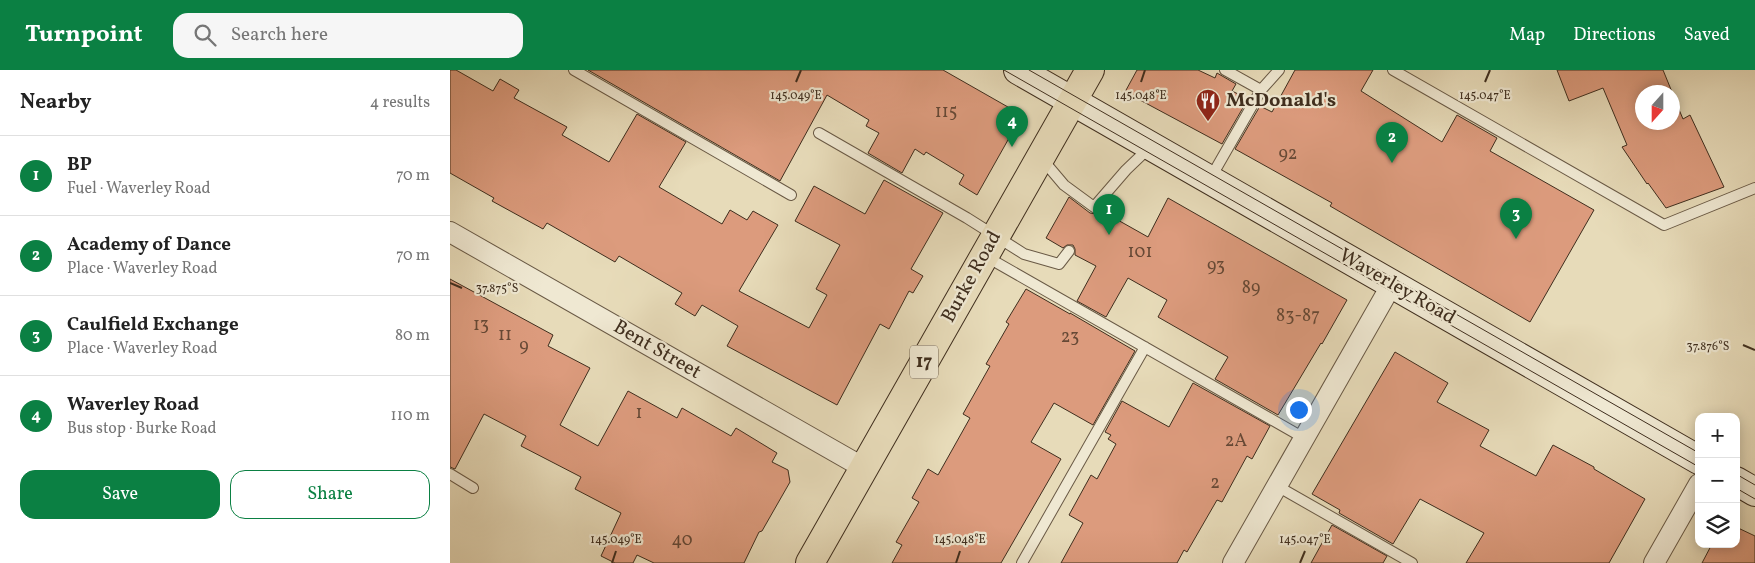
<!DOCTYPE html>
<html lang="en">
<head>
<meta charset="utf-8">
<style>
	:root { --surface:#fff; --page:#f6f6f6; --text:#222; --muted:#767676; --line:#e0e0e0; --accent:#0b8043 }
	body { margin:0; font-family:Vollkorn,serif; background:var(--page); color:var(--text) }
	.controls { position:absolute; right:15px; bottom:15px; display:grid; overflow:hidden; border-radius:10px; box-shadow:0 2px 12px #0003 }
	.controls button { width:45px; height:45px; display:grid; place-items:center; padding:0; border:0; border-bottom:1px solid var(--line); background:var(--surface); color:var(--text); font:25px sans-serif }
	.compass { position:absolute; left:1185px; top:15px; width:45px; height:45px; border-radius:50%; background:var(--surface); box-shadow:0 2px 12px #0003; rotate:201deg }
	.you { position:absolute; left:848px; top:339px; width:18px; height:18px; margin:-12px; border:4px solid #fff; border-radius:50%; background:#1a73e8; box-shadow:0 0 0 8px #1a73e833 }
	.badge { display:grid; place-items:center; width:32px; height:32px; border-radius:50%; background:var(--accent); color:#fff; font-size:16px; font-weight:700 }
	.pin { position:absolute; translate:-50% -41px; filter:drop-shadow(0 1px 2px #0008) }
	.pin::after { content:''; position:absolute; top:26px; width:18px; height:15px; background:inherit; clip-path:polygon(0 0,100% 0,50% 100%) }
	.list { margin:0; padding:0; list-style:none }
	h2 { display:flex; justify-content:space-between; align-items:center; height:65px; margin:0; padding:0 20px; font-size:21px }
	h2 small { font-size:16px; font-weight:400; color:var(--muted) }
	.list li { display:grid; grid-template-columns:32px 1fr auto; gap:15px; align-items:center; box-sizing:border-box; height:80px; padding:0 20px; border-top:1px solid var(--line) }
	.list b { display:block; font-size:19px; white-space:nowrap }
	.list p { margin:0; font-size:16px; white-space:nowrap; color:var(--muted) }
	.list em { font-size:16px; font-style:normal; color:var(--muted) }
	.actions { display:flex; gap:10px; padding:15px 20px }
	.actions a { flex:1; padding:11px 0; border:1px solid var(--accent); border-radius:15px; text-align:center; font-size:18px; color:var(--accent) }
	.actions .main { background:var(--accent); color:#fff }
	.icon { flex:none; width:28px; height:28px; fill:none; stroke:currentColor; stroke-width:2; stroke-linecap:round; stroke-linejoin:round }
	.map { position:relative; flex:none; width:1305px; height:493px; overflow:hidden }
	header { display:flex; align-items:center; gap:30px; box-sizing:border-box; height:70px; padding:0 25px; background:var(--accent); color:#fff }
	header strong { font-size:24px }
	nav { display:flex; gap:28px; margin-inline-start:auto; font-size:18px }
	.search { width:350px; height:45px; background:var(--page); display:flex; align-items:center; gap:12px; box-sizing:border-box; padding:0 18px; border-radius:15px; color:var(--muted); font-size:19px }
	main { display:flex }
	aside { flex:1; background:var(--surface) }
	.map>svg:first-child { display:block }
	.building { fill:#dc9b7d; stroke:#3f2e1e }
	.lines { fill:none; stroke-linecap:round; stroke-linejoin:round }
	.service-casing { stroke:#695945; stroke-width:12 }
	.minor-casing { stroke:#695945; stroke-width:22 }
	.secondary-casing { stroke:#3f2e1e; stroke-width:30 }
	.primary-casing { stroke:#3f2e1e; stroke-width:30 }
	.service { stroke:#efe8d2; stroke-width:10 }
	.minor { stroke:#efe8d2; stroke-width:20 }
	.secondary { stroke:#efe8d2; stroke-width:28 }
	.primary { stroke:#e7dbb9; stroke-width:28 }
	.tram { stroke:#3f2e1e; stroke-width:1 }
	.ticks { fill:none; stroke:#3f2e1e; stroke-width:2 }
	.labels { text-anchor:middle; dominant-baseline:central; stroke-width:4.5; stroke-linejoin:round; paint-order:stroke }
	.number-label { font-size:18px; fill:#664936 }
	.shield { fill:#efe8d2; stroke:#746654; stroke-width:1 }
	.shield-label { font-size:19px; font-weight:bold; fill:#3f2e1e }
	.poi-label { font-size:20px; font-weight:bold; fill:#3f2e1e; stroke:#efe8d2; text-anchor:start }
	.street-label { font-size:20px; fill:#3f2e1e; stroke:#efe8d2 }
	.ticks-label { font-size:12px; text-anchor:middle; fill:#3f2e1e; stroke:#efe8d2; stroke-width:4.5; stroke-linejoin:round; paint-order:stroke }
</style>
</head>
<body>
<header>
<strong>Turnpoint</strong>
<div class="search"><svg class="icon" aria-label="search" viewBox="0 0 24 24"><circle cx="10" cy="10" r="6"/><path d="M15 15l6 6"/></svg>Search here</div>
<nav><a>Map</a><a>Directions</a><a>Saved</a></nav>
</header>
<main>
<aside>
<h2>Nearby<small>4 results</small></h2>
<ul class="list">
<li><span class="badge">1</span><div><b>BP</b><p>Fuel · Waverley Road</p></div><em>70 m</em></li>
<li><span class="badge">2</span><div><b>Academy of Dance</b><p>Place · Waverley Road</p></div><em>70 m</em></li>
<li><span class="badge">3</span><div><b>Caulfield Exchange</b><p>Place · Waverley Road</p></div><em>80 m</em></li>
<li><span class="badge">4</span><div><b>Waverley Road</b><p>Bus stop · Burke Road</p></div><em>110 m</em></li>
</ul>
<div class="actions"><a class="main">Save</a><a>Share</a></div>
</aside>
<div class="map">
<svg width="1305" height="493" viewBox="0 0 1305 493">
	<rect width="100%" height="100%" fill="#e7dbb9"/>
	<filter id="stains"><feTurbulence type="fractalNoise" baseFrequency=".004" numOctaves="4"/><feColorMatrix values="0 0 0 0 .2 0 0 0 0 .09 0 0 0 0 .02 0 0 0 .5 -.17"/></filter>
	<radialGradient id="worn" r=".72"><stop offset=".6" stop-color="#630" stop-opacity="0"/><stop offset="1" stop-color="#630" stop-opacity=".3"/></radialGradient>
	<path class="building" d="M 0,0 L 6,0 L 43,21 L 50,9 L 69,20 L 64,28 L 117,57 L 112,65 L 159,92 L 187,44 L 236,72 L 209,117 L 272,154 L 280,140 L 297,150 L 303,141 L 328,155 L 289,221 L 359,258 L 377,225 L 366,219 L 390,175 L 345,151 L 364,116 L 415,144 L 434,110 L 493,143 L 461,199 L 473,206 L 463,223 L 459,221 L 439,259 L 430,254 L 387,335 L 277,276 L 288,256 L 252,235 L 245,246 L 225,234 L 232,223 L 169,186 L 165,192 L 97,153 L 93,159 L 42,131 L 44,128 L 0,103 Z
		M 138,0 L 493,0 L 572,45 L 527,125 L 509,114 L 514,105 L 476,82 L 474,85 L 465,79 L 452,103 L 418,83 L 429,63 L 416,56 L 419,50 L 377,25 L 330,111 Z
		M 687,0 L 748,0 L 765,8 L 767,3 L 786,14 L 782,21 L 798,29 L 772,74 L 675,22 Z
		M 845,0 L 923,0 L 911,21 L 992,72 L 1007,45 L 1047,68 L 1040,81 L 1144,140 L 1080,252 L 880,136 L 882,133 L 785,79 L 810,36 L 822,42 Z
		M 1107,0 L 1213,0 L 1222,22 L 1192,22 L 1192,52 L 1222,52 L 1222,23 L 1233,49 L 1240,45 L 1274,117 L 1216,138 L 1198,113 L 1197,114 L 1172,77 L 1177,75 L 1153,18 L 1119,31 Z
		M 619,127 L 640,143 L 646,144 L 650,140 L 698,167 L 718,128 L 897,230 L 872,274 L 871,273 L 828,345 L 765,309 L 778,287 L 708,247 L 717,230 L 678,208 L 656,247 L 627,231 L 646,196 L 625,185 L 625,179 L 623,175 L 617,175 L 613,178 L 596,168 Z
		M 0,209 L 103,265 L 98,276 L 140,298 L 110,355 L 148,376 L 178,321 L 227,348 L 232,338 L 281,366 L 286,358 L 327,383 L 322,392 L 338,400 L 340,412 L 312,461 L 309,462 L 294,493 L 204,493 L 187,485 L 183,493 L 165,493 L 151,486 L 171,443 L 125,419 L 131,407 L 71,376 L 76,366 L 34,344 L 5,399 L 0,397 Z
		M 576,219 L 620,244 L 620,243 L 685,281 L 643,355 L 604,333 L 581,372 L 611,389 L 551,493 L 442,493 L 452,475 L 446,472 L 469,432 L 462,428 L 478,399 L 488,405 L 520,348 L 513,344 L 540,296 L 536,294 L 559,254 L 556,252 Z
		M 945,282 L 998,313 L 987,332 L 1039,360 L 1030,376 L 1086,406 L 1103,375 L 1144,397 L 1144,399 L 1195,429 L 1159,493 L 1016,493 L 1034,463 L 970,429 L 943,474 L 889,443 L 890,440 L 862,424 Z
		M 743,313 L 820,356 L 802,389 L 797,386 L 772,432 L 767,430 L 737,482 L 734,480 L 727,493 L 611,493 L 633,453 L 619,445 L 641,405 L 647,409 L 666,374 L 658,369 L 661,365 L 655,362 L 672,331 L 719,357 Z
		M 882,455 L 937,486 L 933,493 L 861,493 Z
		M 1286,457 L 1305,466 L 1305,493 L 1252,493 L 1262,474 L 1286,474 Z"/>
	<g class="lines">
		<defs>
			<path id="service" d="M 124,0 L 341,125
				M 775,0 L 811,20
				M 943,0 L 1214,155 L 1305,118
				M 369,63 L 517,148 L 574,184 L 609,194 L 619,181
				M 592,89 L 614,115 L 644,137 L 676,100 L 700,77
				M 760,109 L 811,20 L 829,0
				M 535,186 L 854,368
				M 0,404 L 23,418
				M 827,416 L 962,493
				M 572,493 L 695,277"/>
			<path id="minor" d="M 0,162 L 414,398
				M 783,493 L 942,214
				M 1204,493 L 1249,414"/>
			<path id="secondary" d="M 568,0 L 1249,390
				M 1286,411 L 1305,422"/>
			<path id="primary" d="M 360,493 L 640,0"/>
		</defs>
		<use href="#service" class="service-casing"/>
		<use href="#minor" class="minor-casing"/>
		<use href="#secondary" class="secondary-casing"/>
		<use href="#primary" class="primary-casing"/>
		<use href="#service" class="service"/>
		<use href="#minor" class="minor"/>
		<use href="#secondary" class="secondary"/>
		<use href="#primary" class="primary"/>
		<path class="tram" d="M 554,0 L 1249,397
			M 579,0 L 1249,383
			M 1286,404 L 1305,415
			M 1286,418 L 1305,429"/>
	</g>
	<path class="ticks" d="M 346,12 L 351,0M 691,12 L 695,0M 1035,12 L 1040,0M 0,213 L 12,218M 1293,275 L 1305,280M 162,493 L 166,481M 506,493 L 510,481M 850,493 L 855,481"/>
	<defs>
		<symbol id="restaurant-pin" viewBox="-11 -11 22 30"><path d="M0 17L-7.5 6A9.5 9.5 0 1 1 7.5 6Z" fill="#8f2418" stroke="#efe8d2"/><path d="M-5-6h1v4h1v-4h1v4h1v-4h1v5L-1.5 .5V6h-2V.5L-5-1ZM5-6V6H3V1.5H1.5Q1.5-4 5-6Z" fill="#fff"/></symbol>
	</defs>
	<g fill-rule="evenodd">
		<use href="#restaurant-pin" x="744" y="17" width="28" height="38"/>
	</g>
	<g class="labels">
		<g class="number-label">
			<text x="496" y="42">115</text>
			<text x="838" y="84">92</text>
			<text x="690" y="182">101</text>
			<text x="766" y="196">93</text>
			<text x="801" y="218">89</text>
			<text x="848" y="246">83-87</text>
			<text x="31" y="255">13</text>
			<text x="55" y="265">11</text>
			<text x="620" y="267">23</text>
			<text x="74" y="276">9</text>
			<text x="189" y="343">1</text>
			<text x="786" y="371">2A</text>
			<text x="765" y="413">2</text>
			<text x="232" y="470">40</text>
		</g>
		<rect class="shield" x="460" y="275.5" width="28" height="33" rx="4"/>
		<g class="shield-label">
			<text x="474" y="292">17</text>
		</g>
		<g class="poi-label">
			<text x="776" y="31">McDonald's</text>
		</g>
		<g class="street-label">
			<text transform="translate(522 207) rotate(-61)">Burke Road</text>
			<text transform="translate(947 217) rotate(30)">Waverley Road</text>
			<text transform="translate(207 280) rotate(30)">Bent Street</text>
		</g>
	</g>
	<g class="ticks-label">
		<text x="1035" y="29">145.047°E</text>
		<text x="346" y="29">145.049°E</text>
		<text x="691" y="29">145.048°E</text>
		<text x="47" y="222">37.875°S</text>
		<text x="1258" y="280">37.876°S</text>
		<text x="166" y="473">145.049°E</text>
		<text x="510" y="473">145.048°E</text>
		<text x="855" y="473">145.047°E</text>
	</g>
	<rect width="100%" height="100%" filter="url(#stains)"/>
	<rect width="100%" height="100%" fill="url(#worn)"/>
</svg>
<div class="controls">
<button>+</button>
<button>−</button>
<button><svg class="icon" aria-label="layers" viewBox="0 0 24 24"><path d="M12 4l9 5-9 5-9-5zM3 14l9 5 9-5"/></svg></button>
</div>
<svg class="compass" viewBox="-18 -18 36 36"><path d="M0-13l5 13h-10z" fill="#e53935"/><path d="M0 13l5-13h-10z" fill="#767676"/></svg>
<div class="you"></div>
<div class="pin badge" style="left:659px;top:165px">1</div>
<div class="pin badge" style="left:942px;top:93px">2</div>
<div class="pin badge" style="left:1066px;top:169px">3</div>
<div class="pin badge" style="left:562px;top:77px">4</div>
</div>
</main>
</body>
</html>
